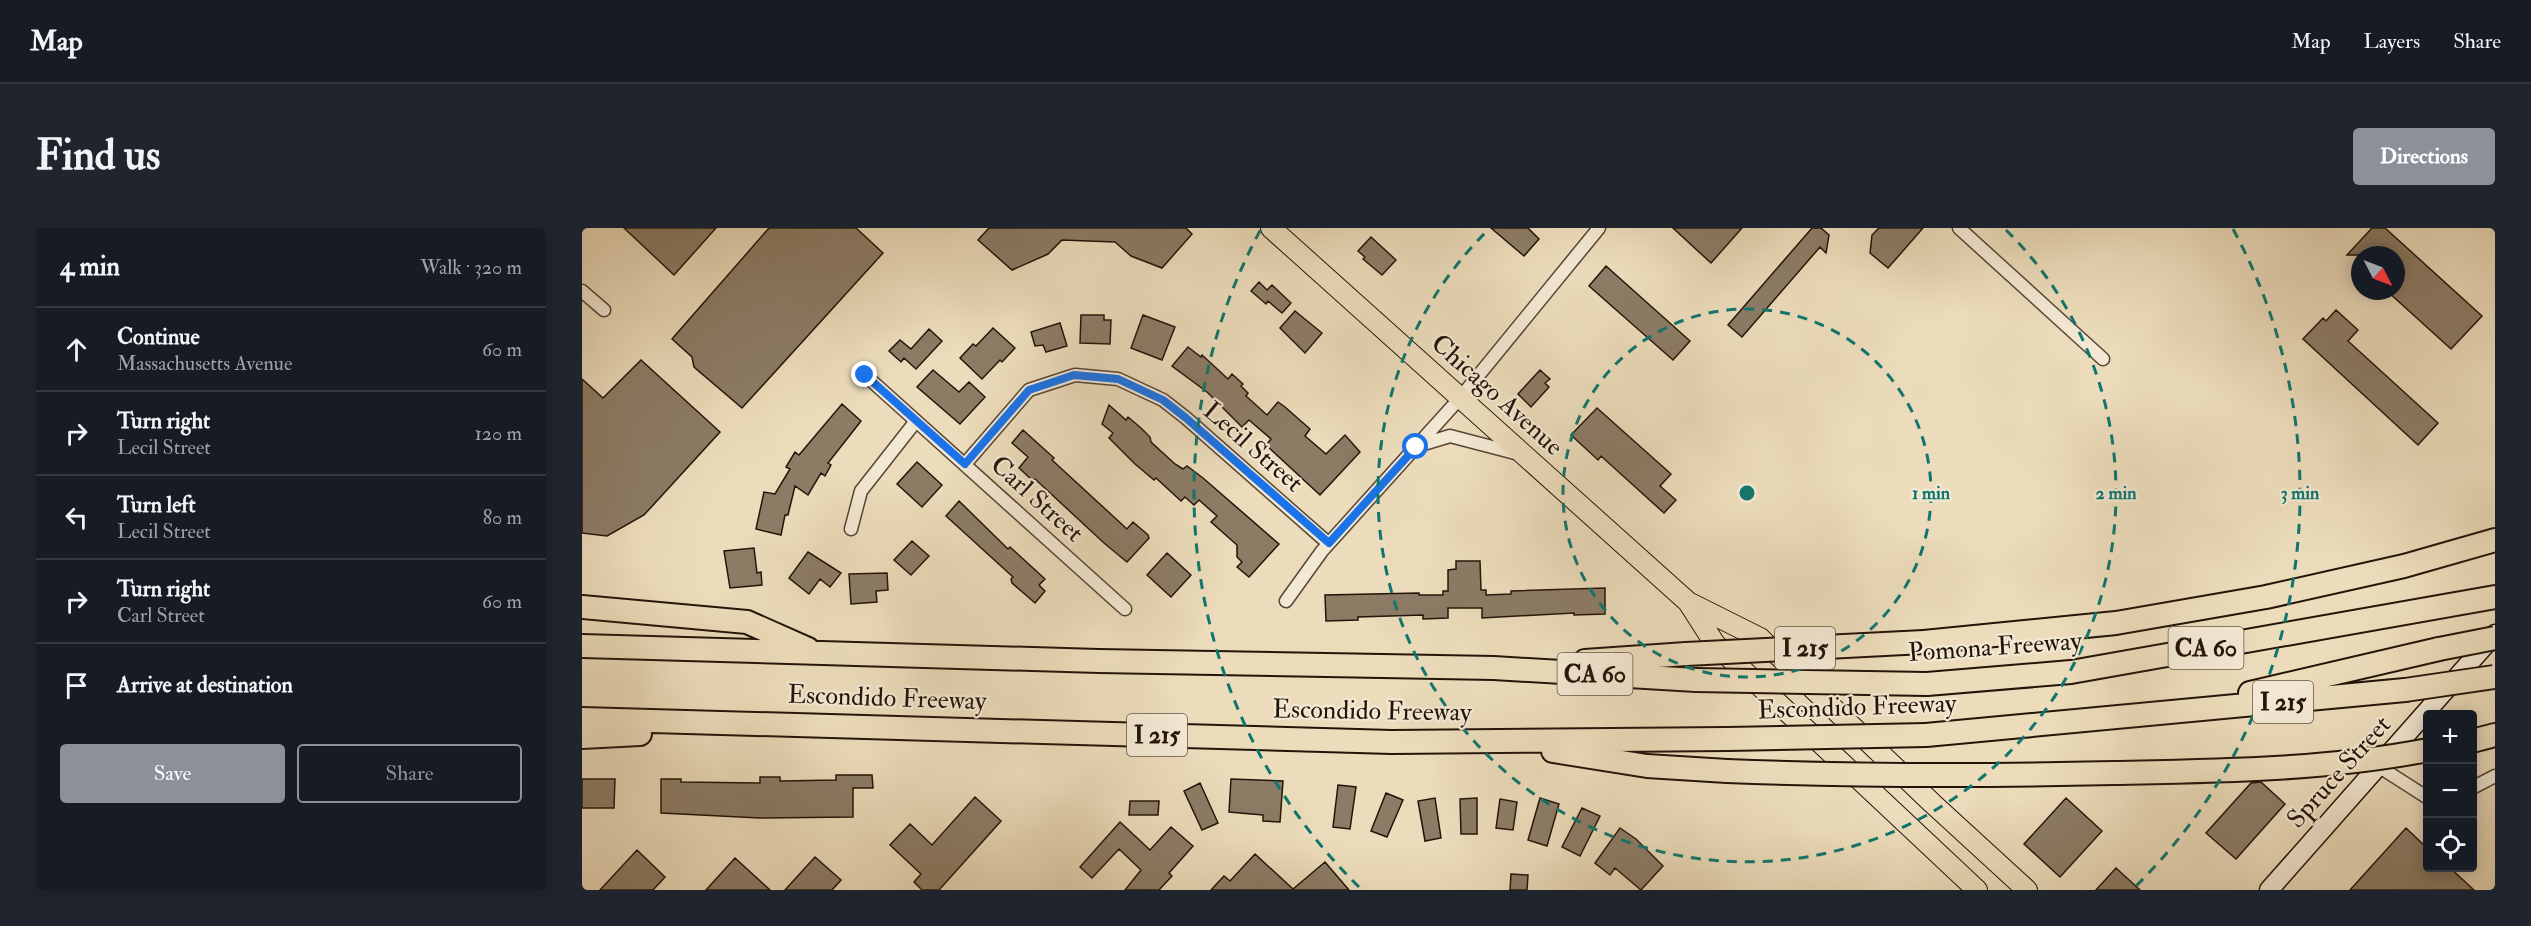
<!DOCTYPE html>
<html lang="en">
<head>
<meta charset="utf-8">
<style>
	:root { --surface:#171b24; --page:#20242c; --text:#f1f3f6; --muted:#9ea1a6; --line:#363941; --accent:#8c9099 }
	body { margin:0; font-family:"IM FELL Double Pica",serif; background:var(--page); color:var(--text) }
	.controls { position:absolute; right:18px; bottom:18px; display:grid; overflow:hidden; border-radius:6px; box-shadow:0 3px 15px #0003 }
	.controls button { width:54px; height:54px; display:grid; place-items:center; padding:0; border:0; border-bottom:2px solid var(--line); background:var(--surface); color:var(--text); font:30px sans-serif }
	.compass { position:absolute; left:1769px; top:18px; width:54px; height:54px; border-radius:50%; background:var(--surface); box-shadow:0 3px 15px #0003; rotate:132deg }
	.stop { position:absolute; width:18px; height:18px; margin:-14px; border:4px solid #1a73e8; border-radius:50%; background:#fff }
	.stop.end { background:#1a73e8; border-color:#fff; box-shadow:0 2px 6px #0008 }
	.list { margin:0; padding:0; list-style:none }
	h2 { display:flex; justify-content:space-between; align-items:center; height:78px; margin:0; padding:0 24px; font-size:26px }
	h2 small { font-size:20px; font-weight:400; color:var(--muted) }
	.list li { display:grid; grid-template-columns:39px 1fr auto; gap:18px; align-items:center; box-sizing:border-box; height:84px; padding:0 24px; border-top:2px solid var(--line) }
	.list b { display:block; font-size:22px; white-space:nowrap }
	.list p { margin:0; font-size:20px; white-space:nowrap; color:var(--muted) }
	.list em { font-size:20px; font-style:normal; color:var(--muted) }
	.actions { display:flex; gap:12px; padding:18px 24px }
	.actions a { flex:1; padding:14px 0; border:2px solid var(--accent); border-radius:6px; text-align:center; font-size:21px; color:var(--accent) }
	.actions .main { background:var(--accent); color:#fff }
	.icon { flex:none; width:33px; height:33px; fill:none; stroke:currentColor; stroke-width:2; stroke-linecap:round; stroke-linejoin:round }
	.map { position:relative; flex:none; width:1913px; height:662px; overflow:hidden; border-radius:6px }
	header { display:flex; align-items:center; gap:36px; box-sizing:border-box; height:84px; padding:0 30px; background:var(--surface); border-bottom:2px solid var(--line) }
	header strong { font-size:28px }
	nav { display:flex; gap:33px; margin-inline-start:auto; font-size:21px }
	.intro { display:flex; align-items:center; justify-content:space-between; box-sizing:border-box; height:144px; padding:0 36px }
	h1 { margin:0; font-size:42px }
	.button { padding:15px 27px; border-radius:6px; background:var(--accent); color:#fff; font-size:21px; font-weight:700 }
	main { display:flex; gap:36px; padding:0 36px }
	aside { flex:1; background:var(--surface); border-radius:6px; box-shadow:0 3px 15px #0003 }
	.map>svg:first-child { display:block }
	.building { fill:#8c7c66; stroke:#231409; stroke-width:1.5 }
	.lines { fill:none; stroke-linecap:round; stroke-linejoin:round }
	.street-casing { stroke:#554636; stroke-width:15 }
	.secondary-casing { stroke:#231409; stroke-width:21 }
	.primary-casing { stroke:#231409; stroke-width:22 }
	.highway-casing { stroke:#231409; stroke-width:26 }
	.street { stroke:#f3e8d3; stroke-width:12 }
	.secondary { stroke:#f3e8d3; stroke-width:18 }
	.primary { stroke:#ecdcbb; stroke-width:20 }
	.highway { stroke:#ecdcbb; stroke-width:22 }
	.highway-bridge-casing { stroke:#231409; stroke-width:26; stroke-linecap:butt }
	.highway-bridge { stroke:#ecdcbb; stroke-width:22 }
	.route { stroke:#1a73e8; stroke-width:8 }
	.ring { fill:none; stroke:#0f766e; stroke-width:3; stroke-dasharray:10 8 }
	.labels { text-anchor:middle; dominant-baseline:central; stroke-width:4.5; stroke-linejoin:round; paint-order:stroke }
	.shield { fill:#f3e8d3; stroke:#615446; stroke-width:1.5 }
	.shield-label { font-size:24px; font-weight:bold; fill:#231409 }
	.street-label { font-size:26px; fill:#231409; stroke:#f3e8d3 }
	.centre { fill:#0f766e; stroke:#f3e8d3; stroke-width:3 }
	.ring-label { font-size:18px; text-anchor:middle; font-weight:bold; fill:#0f766e; stroke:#f3e8d3; stroke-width:4.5; stroke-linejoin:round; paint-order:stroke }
</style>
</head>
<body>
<header>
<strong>Map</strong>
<nav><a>Map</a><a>Layers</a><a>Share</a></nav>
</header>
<div class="intro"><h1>Find us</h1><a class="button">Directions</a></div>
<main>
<aside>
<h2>4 min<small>Walk · 320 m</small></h2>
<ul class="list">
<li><svg class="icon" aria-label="ahead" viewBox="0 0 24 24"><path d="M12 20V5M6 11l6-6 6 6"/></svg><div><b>Continue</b><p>Massachusetts Avenue</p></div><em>60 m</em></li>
<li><svg class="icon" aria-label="right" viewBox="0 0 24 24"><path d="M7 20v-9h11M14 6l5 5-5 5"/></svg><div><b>Turn right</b><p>Lecil Street</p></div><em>120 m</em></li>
<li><svg class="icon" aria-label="left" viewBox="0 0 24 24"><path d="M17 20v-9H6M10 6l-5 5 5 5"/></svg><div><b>Turn left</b><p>Lecil Street</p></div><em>80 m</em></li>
<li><svg class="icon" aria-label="right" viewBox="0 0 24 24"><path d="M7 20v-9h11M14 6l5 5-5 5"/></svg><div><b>Turn right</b><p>Carl Street</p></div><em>60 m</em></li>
<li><svg class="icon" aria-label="arrive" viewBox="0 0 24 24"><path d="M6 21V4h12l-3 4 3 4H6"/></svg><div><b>Arrive at destination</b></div></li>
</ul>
<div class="actions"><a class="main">Save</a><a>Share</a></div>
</aside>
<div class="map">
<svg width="1913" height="662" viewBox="0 0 1913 662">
	<rect width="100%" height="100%" fill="#ecdcbb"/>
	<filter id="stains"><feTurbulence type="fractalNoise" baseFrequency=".00333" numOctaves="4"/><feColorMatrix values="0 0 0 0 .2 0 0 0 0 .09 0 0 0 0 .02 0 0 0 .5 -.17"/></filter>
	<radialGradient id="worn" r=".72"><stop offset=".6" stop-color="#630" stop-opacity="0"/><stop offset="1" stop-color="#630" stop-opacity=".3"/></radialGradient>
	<path class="building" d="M 42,0 L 134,0 L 92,47 Z
		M 187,0 L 274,0 L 301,25 L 160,180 L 112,139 L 110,129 L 90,111 Z
		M 407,0 L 604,0 L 610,6 L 580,40 L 549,28 L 533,14 L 480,12 L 466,26 L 430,42 L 396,12 Z
		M 909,0 L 946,0 L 957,11 L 942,28 Z
		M 1091,0 L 1160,0 L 1129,35 Z
		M 1230,0 L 1239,0 L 1247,7 L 1244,25 L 1238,19 L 1160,109 L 1146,97 Z
		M 1297,0 L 1341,0 L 1306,40 L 1288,25 L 1290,7 Z
		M 1790,0 L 1803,0 L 1900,88 L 1869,121 L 1805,63 L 1814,63 L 1814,27 L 1765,27 Z
		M 789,9 L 814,32 L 800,47 L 781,31 L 783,29 L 776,23 Z
		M 1024,38 L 1108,113 L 1091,132 L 1007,58 Z
		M 677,54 L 685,62 L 690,57 L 709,75 L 700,85 L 686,73 L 684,76 L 669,63 Z
		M 1754,82 L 1776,102 L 1766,113 L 1856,195 L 1836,217 L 1721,111 L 1741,90 L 1744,93 Z
		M 713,83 L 740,105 L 723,125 L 698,100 Z
		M 499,87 L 522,87 L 522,92 L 529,92 L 528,116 L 498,115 Z
		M 561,87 L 593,99 L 580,132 L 549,120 Z
		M 478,95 L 485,118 L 464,124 L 461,117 L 453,118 L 449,104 Z
		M 411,100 L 433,120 L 420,134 L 418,132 L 400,151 L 378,130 L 391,116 L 394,118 Z
		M 347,101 L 360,113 L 334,141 L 322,130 L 319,134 L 307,123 L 318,112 L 329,121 Z
		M 606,119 L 619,129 L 620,127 L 646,151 L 650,146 L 661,156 L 659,158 L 666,165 L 664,168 L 685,187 L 696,174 L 703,179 L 728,201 L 723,208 L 744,226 L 763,207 L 778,224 L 738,267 L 684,217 L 689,211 L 667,192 L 660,199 L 625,164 L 590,138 Z
		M 59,132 L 138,204 L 62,287 L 25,308 L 0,305 L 0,151 L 21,170 Z
		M 351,142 L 377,164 L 387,154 L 403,169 L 378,196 L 335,159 Z
		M 958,142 L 968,151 L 963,155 L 967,159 L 949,179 L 936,166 Z
		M 260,176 L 279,193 L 246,235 L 249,237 L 243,248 L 239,245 L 226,267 L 213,258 L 206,287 L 203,287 L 199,307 L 174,301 L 182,264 L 193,266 L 208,241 L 204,239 L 213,224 L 217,227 Z
		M 527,177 L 544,192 L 546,189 L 559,200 L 568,209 L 569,214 L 593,236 L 601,241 L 605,238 L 621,250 L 697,316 L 667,349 L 655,339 L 660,334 L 655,329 L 655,317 L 629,294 L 635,288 L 617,272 L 612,277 L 603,269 L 599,273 L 574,250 L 572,252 L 553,236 L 527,210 L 531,205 L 520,196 Z
		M 1015,180 L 1089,246 L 1078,258 L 1094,272 L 1082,285 L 1019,228 L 1016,232 L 989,207 Z
		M 441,202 L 472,230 L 470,232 L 545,301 L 551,294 L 566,307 L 567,310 L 545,334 L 522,315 L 453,251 L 451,253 L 437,240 L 446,229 L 430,215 Z
		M 335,234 L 360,257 L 340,279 L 315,256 Z
		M 377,273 L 426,321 L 428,319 L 463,351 L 457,357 L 463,363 L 453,375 L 430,355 L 429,351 L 431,349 L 364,288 Z
		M 330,313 L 347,328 L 329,347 L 312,332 Z
		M 172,320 L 175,345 L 179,344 L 180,357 L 148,360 L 142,323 Z
		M 226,324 L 259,345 L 248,359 L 238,351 L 227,366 L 207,350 Z
		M 585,325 L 609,347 L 589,369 L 565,347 Z
		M 874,333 L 898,333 L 899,362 L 904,362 L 904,367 L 929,366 L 929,363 L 1023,360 L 1023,386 L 992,387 L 992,385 L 900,390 L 900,380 L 866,380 L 866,390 L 841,391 L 841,387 L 776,389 L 776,392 L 744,393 L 743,367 L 837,365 L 837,367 L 861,367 L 861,363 L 866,363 L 866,342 L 874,341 Z
		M 305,345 L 306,362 L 294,363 L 295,374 L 269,376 L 267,346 Z
		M 254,547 L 290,547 L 291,560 L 271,560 L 271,589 L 178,590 L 79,585 L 79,551 L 99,551 L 99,554 L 178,555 L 178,549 L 198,549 L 198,553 L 254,552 Z
		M 0,551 L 33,551 L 32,580 L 0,580 Z
		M 649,551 L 701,553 L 698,594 L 681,593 L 681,587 L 647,584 Z
		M 1679,554 L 1703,576 L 1654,631 L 1624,605 L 1669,555 Z
		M 618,555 L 636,595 L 620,602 L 602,563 Z
		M 756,557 L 774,559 L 768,601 L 751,599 Z
		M 804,565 L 821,572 L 805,609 L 789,603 Z
		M 393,569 L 419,593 L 357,662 L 340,662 L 332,654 L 339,646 L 308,617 L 328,596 L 350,617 Z
		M 853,570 L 859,610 L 843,613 L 836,573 Z
		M 895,570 L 895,606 L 879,606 L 878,571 Z
		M 958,570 L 977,576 L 965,618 L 946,612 Z
		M 1484,570 L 1520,603 L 1478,649 L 1442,616 Z
		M 918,571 L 935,574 L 931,602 L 914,600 Z
		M 548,573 L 577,573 L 576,587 L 547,587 Z
		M 1000,580 L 1018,588 L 998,628 L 980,619 Z
		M 538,594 L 568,622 L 589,599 L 611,618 L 587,645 L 590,648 L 577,662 L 543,662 L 559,642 L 537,621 L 510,650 L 498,639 Z
		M 1038,600 L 1054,611 L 1081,638 L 1059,662 L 1033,640 L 1028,647 L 1013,635 Z
		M 1824,600 L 1845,620 L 1845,639 L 1867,639 L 1892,662 L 1768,662 Z
		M 55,622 L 83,649 L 71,662 L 18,662 Z
		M 673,626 L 711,661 L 743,634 L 767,662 L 629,662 L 642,648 L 648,653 Z
		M 233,629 L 259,652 L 250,662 L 203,662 Z
		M 153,630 L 188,662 L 124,662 Z
		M 1534,640 L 1558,662 L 1514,662 Z
		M 929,646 L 946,647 L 945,662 L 928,662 Z"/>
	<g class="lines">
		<defs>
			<path id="street" d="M 1377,0 L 1521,131
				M 0,63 L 22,82
				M 283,147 L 543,381
				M 835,218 L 868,208 L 937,226
				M 383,236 L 447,162 L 493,147 L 536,151 L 581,172 L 604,190 L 746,315
				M 269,301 L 279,263 L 334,193
				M 704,373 L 740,323 L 878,170 L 1017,0
				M 1796,538 L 1846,570
				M 1890,560 L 1913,548"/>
			<path id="secondary" d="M 1687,662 L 1913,406"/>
			<path id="primary" d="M 689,0 L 1106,374 L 1178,410 L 1350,575 L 1445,662
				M 1106,374 L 1133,416 L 1395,662"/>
			<path id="highway" d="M 0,379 L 165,394 L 226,421
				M 1342,414 L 1534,395 L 1684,369 L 1822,338 L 1913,312
				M 0,418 L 517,433 L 912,440 L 1114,452
				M 1003,433 L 1104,426
				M 1345,456 L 1489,444 L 1913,369
				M 1668,465 L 1857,421
				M 0,491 L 810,514 L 1145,511
				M 1344,507 L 1823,462
				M 0,509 L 58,506
				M 1890,513 L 1913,507
				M 971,523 L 1065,538 L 1145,543"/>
		</defs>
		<use href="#street" class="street-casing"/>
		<use href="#secondary" class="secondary-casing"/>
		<use href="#primary" class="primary-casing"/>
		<use href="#highway" class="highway-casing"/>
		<use href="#street" class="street"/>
		<use href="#secondary" class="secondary"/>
		<use href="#primary" class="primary"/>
		<use href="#highway" class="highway"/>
		<defs>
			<path id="highway-bridge" d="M 1857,421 L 1913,410
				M 1104,426 L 1342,414
				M 1114,452 L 1345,456
				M 1823,462 L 1912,449
				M 1145,511 L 1344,507
				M 1145,543 C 1274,548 1403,548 1532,545 C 1637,543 1742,542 1846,522"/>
		</defs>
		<use href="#highway-bridge" class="highway-bridge-casing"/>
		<use href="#highway-bridge" class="highway-bridge"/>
	</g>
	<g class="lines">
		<path class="route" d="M 283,147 L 383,236 L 447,162 L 492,147 L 536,151 L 581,172 L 604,190 L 747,315 L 834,219"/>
	</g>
	<g class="ring">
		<circle cx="1165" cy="265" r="184"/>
		<path d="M1424 2A369 369 0 1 1 906 2"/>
		<path d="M777 659A553 553 0 0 1 679 1M1651 1A553 553 0 0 1 1553 659"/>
	</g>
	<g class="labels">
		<g class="shield">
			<rect x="1193" y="399" width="60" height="42" rx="4.5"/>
			<rect x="1586.5" y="399" width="75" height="42" rx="4.5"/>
			<rect x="975.5" y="425" width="75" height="42" rx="4.5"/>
			<rect x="1671" y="453" width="60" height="42" rx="4.5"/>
			<rect x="545" y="486" width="60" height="42" rx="4.5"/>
		</g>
		<g class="shield-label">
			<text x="1223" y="420">I 215</text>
			<text x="1624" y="420">CA 60</text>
			<text x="1013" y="446">CA 60</text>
			<text x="1701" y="474">I 215</text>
			<text x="575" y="507">I 215</text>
		</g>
		<g class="street-label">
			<text transform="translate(915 167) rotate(42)">Chicago Avenue</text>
			<text transform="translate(671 219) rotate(41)">Lecil Street</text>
			<text transform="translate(455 271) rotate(42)">Carl Street</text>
			<text transform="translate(1413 419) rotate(-4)">Pomona Freeway</text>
			<text transform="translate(305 470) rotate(2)">Escondido Freeway</text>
			<text transform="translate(1275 479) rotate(-2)">Escondido Freeway</text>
			<text transform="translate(790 483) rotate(1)">Escondido Freeway</text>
			<text transform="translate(1757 544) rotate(-48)">Spruce Street</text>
		</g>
	</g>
	<circle cx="1165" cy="265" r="9" class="centre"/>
	<g class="ring-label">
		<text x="1349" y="271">1 min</text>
		<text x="1534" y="271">2 min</text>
		<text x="1718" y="271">3 min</text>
	</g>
	<rect width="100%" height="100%" filter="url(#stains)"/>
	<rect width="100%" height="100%" fill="url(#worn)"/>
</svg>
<div class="controls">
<button>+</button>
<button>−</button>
<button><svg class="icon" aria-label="locate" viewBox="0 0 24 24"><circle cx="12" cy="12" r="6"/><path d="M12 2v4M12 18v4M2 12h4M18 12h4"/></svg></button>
</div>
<svg class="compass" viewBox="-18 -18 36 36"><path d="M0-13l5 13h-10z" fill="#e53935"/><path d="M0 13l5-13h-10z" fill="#9ea1a6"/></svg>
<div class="stop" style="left:834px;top:219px"></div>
<div class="stop end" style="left:283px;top:147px"></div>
</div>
</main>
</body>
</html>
